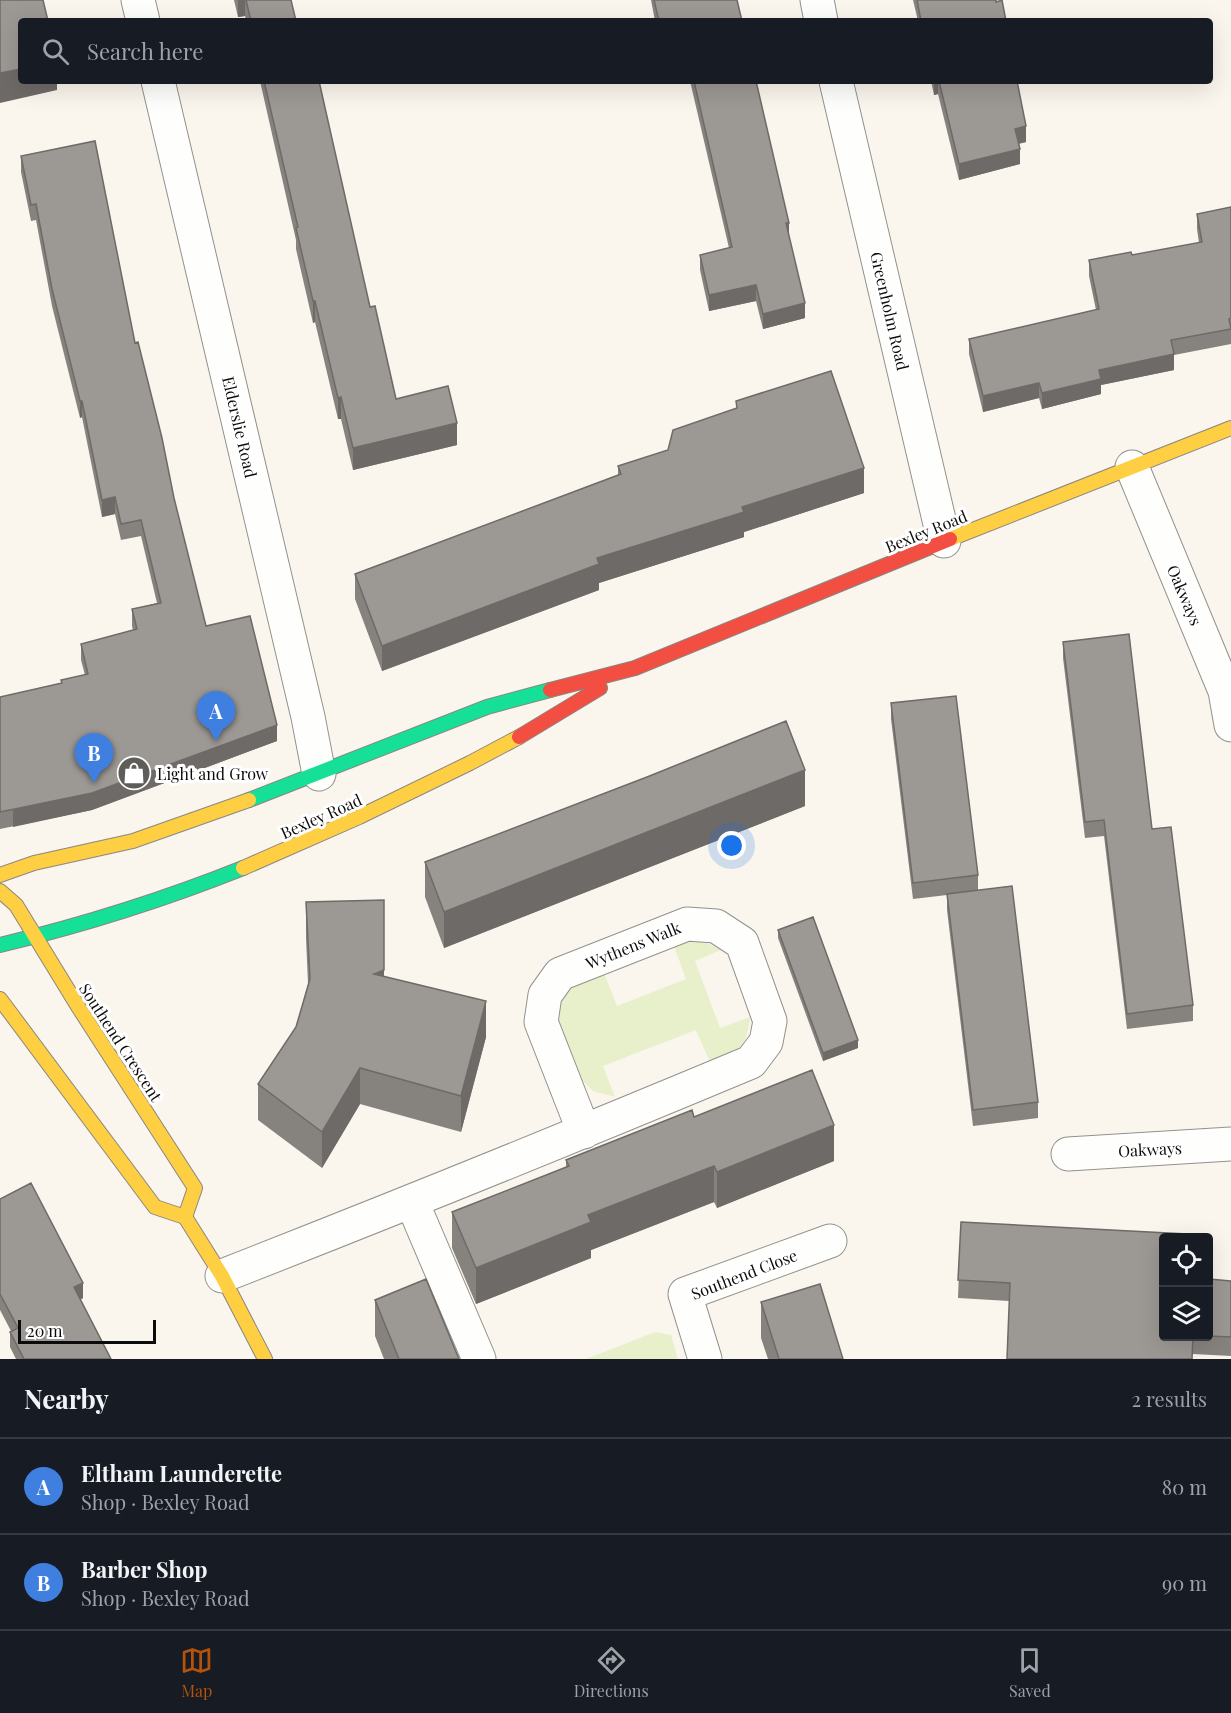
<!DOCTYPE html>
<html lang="en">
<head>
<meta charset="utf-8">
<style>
	:root { --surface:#171b24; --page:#242831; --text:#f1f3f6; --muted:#9ea1a6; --line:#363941; --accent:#b45309 }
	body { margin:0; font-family:"Playfair Display",serif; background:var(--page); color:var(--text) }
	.controls { position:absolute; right:18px; bottom:18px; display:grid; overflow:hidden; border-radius:6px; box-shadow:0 6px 24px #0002 }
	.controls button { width:54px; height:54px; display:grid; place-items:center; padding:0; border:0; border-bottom:2px solid var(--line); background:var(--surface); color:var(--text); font:30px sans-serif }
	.scale { position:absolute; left:18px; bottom:15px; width:138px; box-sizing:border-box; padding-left:6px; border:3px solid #0b0b0b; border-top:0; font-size:16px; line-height:21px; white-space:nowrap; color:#0b0b0b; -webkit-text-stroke:4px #fff; paint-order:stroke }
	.you { position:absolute; left:732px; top:846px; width:21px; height:21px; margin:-15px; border:4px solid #fff; border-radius:50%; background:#1a73e8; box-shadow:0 0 0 9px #1a73e833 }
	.badge { display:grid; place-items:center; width:39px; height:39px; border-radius:50%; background:var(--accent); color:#fff; font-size:20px; font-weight:700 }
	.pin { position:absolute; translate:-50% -50px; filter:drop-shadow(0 2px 3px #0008) }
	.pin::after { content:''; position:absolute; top:32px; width:21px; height:18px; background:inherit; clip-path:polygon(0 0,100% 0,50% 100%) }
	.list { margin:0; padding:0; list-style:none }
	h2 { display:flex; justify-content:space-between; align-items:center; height:78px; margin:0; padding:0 24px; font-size:26px }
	h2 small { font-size:20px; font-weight:400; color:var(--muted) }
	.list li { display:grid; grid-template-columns:39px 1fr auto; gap:18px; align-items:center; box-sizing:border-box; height:96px; padding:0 24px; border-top:2px solid var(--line) }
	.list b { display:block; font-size:22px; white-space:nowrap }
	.list p { margin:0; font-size:20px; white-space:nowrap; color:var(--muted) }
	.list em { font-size:20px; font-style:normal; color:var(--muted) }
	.icon { flex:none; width:33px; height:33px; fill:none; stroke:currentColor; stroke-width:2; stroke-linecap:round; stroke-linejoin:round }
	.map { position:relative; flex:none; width:1231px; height:1359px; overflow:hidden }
	.search { position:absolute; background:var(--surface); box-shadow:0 6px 24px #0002; left:18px; right:18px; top:18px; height:66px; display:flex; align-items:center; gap:15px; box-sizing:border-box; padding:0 21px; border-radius:6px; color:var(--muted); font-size:22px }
	.sheet { height:270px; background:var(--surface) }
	nav { display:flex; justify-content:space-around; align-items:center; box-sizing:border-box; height:84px; border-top:2px solid var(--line); background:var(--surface); font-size:16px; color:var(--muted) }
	nav a { display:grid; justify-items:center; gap:3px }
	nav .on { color:var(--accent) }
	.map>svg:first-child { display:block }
	.grass { fill:#e8f0cb }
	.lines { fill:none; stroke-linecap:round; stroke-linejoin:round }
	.street-casing { stroke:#93918d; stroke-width:35 }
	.fast-casing { stroke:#898783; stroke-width:16 }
	.slow-casing { stroke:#898783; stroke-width:16 }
	.jam-casing { stroke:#898783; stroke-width:16 }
	.street { stroke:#fefefc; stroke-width:33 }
	.fast { stroke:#16e098; stroke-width:14 }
	.slow { stroke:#ffcf43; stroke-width:14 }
	.jam { stroke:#f24e42; stroke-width:14 }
	.wall { fill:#86837f }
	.shaded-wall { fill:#6d6a68 }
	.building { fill:#9c9894; stroke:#6d6a68; stroke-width:1.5 }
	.labels { text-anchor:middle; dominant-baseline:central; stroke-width:6; stroke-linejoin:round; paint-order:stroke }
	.street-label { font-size:16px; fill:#0b0b0b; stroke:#fff }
	.poi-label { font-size:16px; fill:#0b0b0b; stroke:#fff; text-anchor:start }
</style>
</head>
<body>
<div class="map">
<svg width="1231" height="1359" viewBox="0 0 1231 1359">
	<rect width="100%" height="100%" fill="#faf6ed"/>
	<path class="grass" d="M 692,940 L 705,942 L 721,950 L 695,961 L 720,1028 L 750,1017 C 746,1050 739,1051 710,1062 L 696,1030 L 603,1066 L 615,1097 L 593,1091 L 577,1075 L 558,1025 L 560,1005 L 570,986 L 604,973 L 617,1006 L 686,979 L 674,946 Z
		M 655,1332 L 671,1335 L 678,1359 L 586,1359 Z"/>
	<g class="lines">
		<defs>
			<path id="street" d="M 138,0 L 143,21
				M 817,0 L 821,21
				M 158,81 L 308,717 L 319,774
				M 836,81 L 944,541
				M 1132,467 L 1225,691 L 1231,725
				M 1068,1154 L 1231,1144
				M 412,1202 L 479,1359
				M 222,1276 C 399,1207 576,1135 751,1062 L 766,1042 L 770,1021 L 742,943 L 716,926 L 687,924 L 560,974 L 545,995 L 541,1022 L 584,1132
				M 705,1359 L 685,1294 L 830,1241"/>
			<path id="fast" d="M 249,800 L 487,707 L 550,690
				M 0,945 C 83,925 163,900 243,868"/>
			<path id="slow" d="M 950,539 L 1231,428
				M 243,868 L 359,817 L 470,763 L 519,737
				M 0,875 L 34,863 L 133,841 L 249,800
				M 0,891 L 16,905 L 79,1008 L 195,1188 L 185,1217
				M 0,999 L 155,1207 L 185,1217 L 222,1276 L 265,1359"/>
			<path id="jam" d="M 550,690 L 635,668 L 950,539
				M 519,737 L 600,688"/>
		</defs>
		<use href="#street" class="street-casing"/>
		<use href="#fast" class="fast-casing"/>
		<use href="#slow" class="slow-casing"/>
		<use href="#jam" class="jam-casing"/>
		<use href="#street" class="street"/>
		<use href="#fast" class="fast"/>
		<use href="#slow" class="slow"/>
		<use href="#jam" class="jam"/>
	</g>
	<path class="wall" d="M 234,0 L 291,0 L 296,21 L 246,21 L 245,16 L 238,17 Z
		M 651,0 L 737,0 L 742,21 L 655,21 Z
		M 913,0 L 996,0 L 1006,21 L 918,21 Z
		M 260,81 L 319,81 L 370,307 L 396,399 L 457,445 L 353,470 L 341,419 L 338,419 L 315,322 L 313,323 L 296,249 L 296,240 Z
		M 690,81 L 756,81 L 805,318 L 763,329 L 756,301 L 709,311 L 700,270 L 700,255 L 729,248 Z
		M 931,81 L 1017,81 L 1026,142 L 1019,144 L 1020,164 L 959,180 L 938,94 L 934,95 Z
		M 21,156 L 135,343 L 206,626 L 277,741 L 92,810 L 0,829 L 0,697 L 61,683 L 61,680 L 85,675 L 81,660 L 81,644 L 133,630 L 132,626 L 132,609 L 157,603 L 141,536 L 121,540 L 115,514 L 102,517 L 82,417 L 80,418 L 52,306 L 36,220 L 31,221 L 21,172 Z
		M 1231,207 L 1231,344 L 1174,355 L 1174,370 L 1101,385 L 1101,394 L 1042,409 L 1039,398 L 983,412 L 969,354 L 969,339 L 1096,310 L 1089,276 L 1089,260 L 1132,255 L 1199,243 L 1197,229 L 1197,214 Z
		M 618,466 L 864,493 L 744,532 L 744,537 L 599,583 L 599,590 L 382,671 L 355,599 L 355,574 L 618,475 Z
		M 1063,642 L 1152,829 L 1193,1005 L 1193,1021 L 1127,1029 L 1104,836 L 1085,838 L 1063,658 Z
		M 891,703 L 978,875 L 978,890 L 1038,1102 L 1038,1118 L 973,1126 L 947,910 L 947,895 L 913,899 L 891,719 Z
		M 805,806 L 444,948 L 425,897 L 425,862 Z
		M 306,902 L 384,976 L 486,1037 L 461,1132 L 360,1104 L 322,1168 L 258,1120 L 258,1084 L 296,1027 L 308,984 L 306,938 Z
		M 778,930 L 858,1048 L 823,1061 L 778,938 Z
		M 694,1117 L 834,1161 L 717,1208 L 714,1202 L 591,1250 L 591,1258 L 476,1304 L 452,1248 L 452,1212 L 566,1168 L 566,1160 Z
		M 0,1199 L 83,1298 L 80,1300 L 111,1359 L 16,1359 L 10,1347 L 10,1332 L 11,1331 L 0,1310 Z
		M 961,1222 L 1164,1336 L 1209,1336 L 1231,1281 L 1231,1356 L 1193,1354 L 1009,1301 L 958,1298 Z
		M 375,1300 L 459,1359 L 384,1359 L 375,1336 Z
		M 761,1302 L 843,1359 L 768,1359 L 761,1338 Z"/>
	<path class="shaded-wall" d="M 238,0 L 245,0 L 245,16 L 238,17 Z
		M 21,69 L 21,81 L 57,81 L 57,90 L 0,103 L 0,73 Z
		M 934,81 L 938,81 L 938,94 L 934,95 Z
		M 1026,126 L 1026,142 L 1015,144 L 1015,129 Z
		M 1020,149 L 1020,164 L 959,180 L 959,164 Z
		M 786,223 L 789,223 L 789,238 Z
		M 756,285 L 756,301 L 709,311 L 709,295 Z
		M 313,301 L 315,301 L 315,322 L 313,323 Z
		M 805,303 L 805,318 L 763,329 L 763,314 Z
		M 1174,354 L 1174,370 L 1101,385 L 1101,394 L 1042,409 L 1042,393 L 1099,370 Z
		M 1039,383 L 1039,398 L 983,412 L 983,396 Z
		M 341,397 L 341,419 L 338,419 L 338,398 Z
		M 80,401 L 82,401 L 82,417 L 80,418 Z
		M 457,423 L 457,445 L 353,470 L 353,448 Z
		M 864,468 L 864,493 L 744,532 L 744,537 L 599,583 L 599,590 L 382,671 L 382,646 L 597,558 L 742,507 Z
		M 115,497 L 115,514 L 102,517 L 102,500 Z
		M 277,725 L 277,741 L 92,810 L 13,827 L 13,810 Z
		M 805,770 L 805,806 L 444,948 L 444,912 Z
		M 384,970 L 384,1005 L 374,974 Z
		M 486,1001 L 486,1037 L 461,1132 L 461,1096 Z
		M 858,1040 L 858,1048 L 823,1061 L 823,1053 Z
		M 360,1068 L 360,1104 L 322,1168 L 322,1132 Z
		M 834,1125 L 834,1161 L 717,1208 L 717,1172 Z
		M 714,1166 L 714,1202 L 591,1250 L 591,1258 L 476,1304 L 476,1268 L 588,1215 Z
		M 83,1283 L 83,1298 L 74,1303 L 74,1287 Z"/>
	<path class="building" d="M 0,0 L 43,0 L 48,21 L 21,21 L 21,69 L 0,73 Z
		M 246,0 L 291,0 L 296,21 L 251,21 Z
		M 654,0 L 737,0 L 742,21 L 659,21 Z
		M 917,0 L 996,0 L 996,2 L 1002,0 L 1006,21 L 921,21 Z
		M 264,81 L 319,81 L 370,307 L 375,306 L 396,399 L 448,386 L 457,423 L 353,448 L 341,397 L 338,398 L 315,301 L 313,301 L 296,228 L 298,227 Z
		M 694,81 L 756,81 L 789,223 L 786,223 L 805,303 L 763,314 L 756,285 L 709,295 L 700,255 L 732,247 Z
		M 939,81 L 1017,81 L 1026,126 L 1015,129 L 1020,149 L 959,164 Z
		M 95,141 L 135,343 L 138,342 L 162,438 L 174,498 L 206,626 L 250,616 L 277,725 L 92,793 L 0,812 L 0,697 L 62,683 L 61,680 L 88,674 L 81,644 L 137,629 L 132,609 L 161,603 L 141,520 L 121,524 L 115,497 L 102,500 L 82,401 L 80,401 L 52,289 L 36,204 L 31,205 L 21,156 Z
		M 1231,207 L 1231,318 L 1229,319 L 1231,329 L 1171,340 L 1174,354 L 1099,370 L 1101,379 L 1042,393 L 1039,383 L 983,396 L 969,339 L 1099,309 L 1089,260 L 1131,252 L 1132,255 L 1202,242 L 1197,214 Z
		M 831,371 L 864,468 L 742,507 L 744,512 L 597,558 L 599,564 L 382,646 L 355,574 L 621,474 L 618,466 L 668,450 L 673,430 L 737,408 L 736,401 Z
		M 1129,634 L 1152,829 L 1171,827 L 1193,1005 L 1127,1014 L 1104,820 L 1085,822 L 1063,642 Z
		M 956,696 L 978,875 L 913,883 L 891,703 Z
		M 786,721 L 805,770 L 444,912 L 425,862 L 647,777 Z
		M 1012,886 L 1038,1102 L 973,1110 L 947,894 Z
		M 384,900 L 384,970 L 374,974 L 486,1001 L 461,1096 L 360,1068 L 322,1132 L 258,1084 L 296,1027 L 310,979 L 306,902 Z
		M 813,917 L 858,1040 L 823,1053 L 778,930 Z
		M 812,1070 L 834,1125 L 717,1172 L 714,1166 L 588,1215 L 591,1222 L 476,1268 L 452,1212 L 569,1166 L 566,1160 L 692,1110 L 694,1117 Z
		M 31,1183 L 83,1283 L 74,1287 L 111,1359 L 24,1359 L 10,1332 L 18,1328 L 0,1294 L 0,1199 Z
		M 961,1222 L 1206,1235 L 1206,1238 L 1164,1238 L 1164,1336 L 1193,1336 L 1192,1359 L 1007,1359 L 1010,1283 L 958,1280 Z
		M 426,1279 L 459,1359 L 399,1359 L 375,1300 Z
		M 1209,1279 L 1231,1281 L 1231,1337 L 1209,1336 Z
		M 820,1284 L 843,1359 L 779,1359 L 761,1302 Z"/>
	<defs>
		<symbol id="shop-disc" viewBox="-11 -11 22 22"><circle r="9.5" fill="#5f5d5a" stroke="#fff"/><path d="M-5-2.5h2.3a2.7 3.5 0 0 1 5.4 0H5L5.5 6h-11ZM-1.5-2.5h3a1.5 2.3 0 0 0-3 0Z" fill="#fff"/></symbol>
	</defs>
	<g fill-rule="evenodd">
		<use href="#shop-disc" x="115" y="754" width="38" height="38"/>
	</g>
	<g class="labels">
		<g class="street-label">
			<text transform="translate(890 311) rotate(77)">Greenholm Road</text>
			<text transform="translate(240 427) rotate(77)">Elderslie Road</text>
			<text transform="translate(926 531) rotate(-22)">Bexley Road</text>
			<text transform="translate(1185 595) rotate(67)">Oakways</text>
			<text transform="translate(321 816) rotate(-24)">Bexley Road</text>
			<text transform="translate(633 945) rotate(-22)">Wythens Walk</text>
			<text transform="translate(121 1042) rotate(57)">Southend Crescent</text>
			<text transform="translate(1150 1149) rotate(-3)">Oakways</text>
			<text transform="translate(744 1274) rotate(-21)">Southend Close</text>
		</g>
		<g class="poi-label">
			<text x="157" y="773">Light and Grow</text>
		</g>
	</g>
</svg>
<div class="controls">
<button><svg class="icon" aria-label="locate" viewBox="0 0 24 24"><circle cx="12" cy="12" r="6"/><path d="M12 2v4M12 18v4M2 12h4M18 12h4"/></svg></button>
<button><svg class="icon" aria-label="layers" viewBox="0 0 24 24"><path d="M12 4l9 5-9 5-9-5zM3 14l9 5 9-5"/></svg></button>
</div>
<div class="scale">20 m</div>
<div class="you"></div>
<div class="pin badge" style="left:216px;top:741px;background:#3f7fe0">A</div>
<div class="pin badge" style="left:94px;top:783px;background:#3f7fe0">B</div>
<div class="search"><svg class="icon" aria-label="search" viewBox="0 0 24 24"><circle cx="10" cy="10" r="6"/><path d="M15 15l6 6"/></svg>Search here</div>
</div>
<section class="sheet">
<h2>Nearby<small>2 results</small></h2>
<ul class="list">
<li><span class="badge" style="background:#3f7fe0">A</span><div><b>Eltham Launderette</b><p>Shop · Bexley Road</p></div><em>80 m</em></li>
<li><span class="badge" style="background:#3f7fe0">B</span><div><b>Barber Shop</b><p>Shop · Bexley Road</p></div><em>90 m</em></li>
</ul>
</section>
<nav>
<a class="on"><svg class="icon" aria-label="map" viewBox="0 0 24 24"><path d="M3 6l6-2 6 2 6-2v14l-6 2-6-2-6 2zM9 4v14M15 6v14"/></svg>Map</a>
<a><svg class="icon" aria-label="directions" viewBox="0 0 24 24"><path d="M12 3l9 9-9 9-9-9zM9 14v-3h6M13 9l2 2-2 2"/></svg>Directions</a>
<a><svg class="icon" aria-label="saved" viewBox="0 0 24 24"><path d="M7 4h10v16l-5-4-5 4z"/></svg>Saved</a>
</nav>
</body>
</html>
